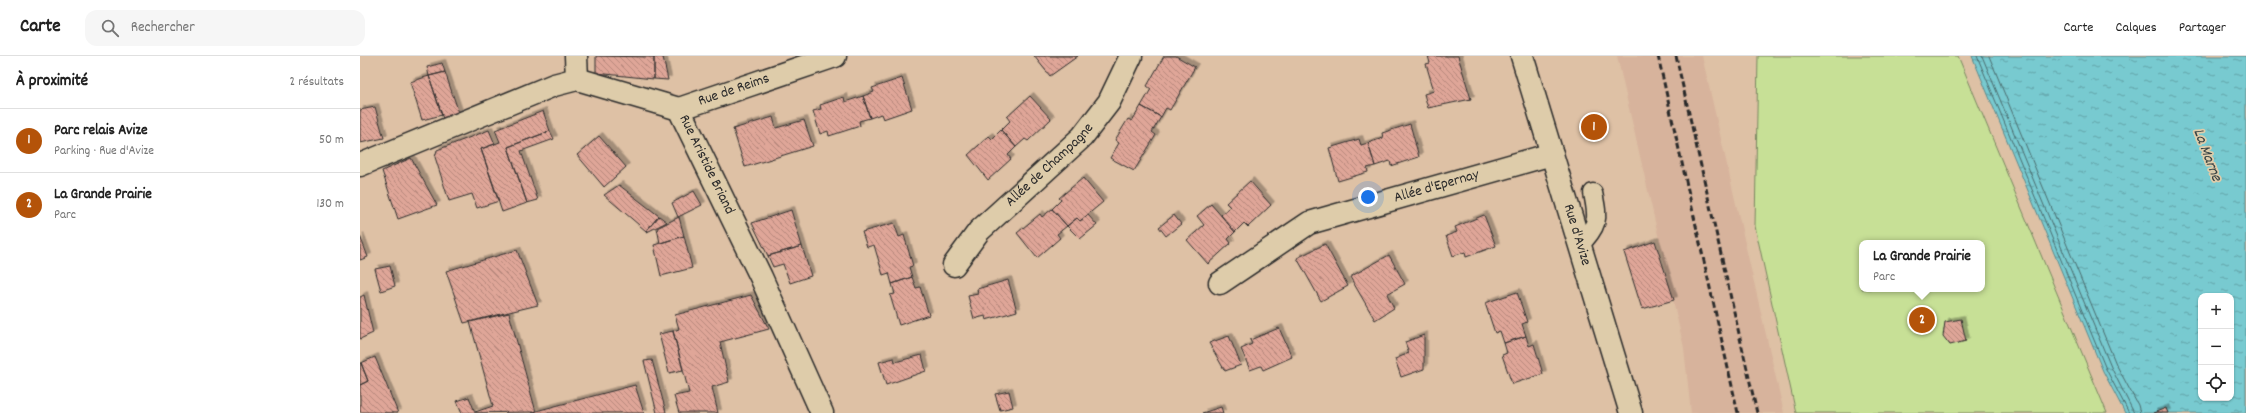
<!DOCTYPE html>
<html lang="fr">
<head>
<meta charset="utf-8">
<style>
	:root { --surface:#fff; --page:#f6f6f6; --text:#222; --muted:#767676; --line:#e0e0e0; --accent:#b45309 }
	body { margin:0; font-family:Dekko,sans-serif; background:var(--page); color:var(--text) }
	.controls { position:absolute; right:12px; bottom:12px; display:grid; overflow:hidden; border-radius:8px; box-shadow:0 1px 3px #0004 }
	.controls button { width:36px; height:36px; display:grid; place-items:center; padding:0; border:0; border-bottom:1px solid var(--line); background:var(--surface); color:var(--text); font:20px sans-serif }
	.you { position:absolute; left:1008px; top:141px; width:14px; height:14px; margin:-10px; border:3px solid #fff; border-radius:50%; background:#1a73e8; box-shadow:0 0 0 6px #1a73e833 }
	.badge { display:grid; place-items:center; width:26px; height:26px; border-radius:50%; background:var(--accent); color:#fff; font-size:13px; font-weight:700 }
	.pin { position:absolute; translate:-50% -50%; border:2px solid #fff; box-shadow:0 1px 4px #0006 }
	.popup { position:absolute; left:1499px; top:184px; width:126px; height:52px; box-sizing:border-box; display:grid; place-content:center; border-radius:8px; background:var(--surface); filter:drop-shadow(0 1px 3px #0005); font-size:13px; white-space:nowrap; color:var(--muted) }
	.popup b { font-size:15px; color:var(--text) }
	.popup::after { content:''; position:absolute; left:50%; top:100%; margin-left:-8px; border:8px solid transparent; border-top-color:var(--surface) }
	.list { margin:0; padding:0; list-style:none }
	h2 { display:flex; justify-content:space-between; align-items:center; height:52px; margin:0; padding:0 16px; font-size:17px }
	h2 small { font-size:13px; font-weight:400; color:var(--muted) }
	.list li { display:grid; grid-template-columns:26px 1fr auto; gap:12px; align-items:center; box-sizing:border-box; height:64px; padding:0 16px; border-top:1px solid var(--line) }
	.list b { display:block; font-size:15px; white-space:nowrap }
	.list p { margin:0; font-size:13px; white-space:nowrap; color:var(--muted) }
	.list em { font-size:13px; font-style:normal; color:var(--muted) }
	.icon { flex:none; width:22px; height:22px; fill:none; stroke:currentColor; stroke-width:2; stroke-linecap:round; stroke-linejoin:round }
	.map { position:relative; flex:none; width:1886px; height:357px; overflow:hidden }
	header { display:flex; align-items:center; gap:24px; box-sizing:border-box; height:56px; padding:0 20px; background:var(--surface); border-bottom:1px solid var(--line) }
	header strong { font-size:19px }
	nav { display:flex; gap:22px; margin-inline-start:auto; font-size:14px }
	.search { width:280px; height:36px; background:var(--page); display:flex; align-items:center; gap:10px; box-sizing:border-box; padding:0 14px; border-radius:12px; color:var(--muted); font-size:15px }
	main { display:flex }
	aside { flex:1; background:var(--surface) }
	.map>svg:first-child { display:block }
	.built { fill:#d7b39c }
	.green { fill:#c7e096; stroke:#798660; fill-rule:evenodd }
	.water { fill:url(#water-ripples); stroke:#598a8e; fill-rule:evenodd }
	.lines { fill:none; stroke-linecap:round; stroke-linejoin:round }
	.shore { stroke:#4a6b6d; stroke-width:1 }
	.building { fill:url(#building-back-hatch); stroke:#2b2b2b; filter:url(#shadow) }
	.service-casing { stroke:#2b2b2b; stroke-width:21 }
	.minor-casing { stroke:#2b2b2b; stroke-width:25 }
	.tertiary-casing { stroke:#2b2b2b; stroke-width:25 }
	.service { stroke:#deccaa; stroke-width:18 }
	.minor { stroke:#deccaa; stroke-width:22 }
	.tertiary { stroke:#deccaa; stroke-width:22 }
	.rail { stroke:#2b2b2b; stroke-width:3; stroke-dasharray:6 3; stroke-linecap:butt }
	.labels { text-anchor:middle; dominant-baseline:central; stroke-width:3.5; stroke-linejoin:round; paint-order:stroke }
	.street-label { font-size:15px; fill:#2b2b2b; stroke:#deccaa }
	.water-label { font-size:16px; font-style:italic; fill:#374344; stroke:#deccaa }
</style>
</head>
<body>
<header>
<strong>Carte</strong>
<div class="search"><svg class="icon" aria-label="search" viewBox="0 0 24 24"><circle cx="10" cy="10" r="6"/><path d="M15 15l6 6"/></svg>Rechercher</div>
<nav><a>Carte</a><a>Calques</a><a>Partager</a></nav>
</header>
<main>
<aside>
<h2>À proximité<small>2 résultats</small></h2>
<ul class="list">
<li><span class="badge">1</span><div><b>Parc relais Avize</b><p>Parking · Rue d'Avize</p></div><em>50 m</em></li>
<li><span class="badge">2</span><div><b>La Grande Prairie</b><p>Parc</p></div><em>130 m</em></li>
</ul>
</aside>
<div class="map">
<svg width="1886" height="357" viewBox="0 0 1886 357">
	<defs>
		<pattern id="water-ripples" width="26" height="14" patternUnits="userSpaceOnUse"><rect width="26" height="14" fill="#78cad0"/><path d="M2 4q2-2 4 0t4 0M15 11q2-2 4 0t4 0" fill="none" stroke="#63a4a9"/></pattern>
		<pattern id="building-back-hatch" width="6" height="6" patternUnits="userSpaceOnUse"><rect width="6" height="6" fill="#dfa698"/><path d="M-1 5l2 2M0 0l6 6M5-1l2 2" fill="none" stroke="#b5877c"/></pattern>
		<filter id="shadow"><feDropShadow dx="3.5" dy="-3.5" stdDeviation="0" flood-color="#0004"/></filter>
	</defs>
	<rect width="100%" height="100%" fill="#dec1a5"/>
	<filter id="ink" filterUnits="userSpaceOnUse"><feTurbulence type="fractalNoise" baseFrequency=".025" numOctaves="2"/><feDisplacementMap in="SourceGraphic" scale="8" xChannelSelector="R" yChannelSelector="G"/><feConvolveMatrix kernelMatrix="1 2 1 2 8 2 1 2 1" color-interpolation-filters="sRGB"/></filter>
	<g filter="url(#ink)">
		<path class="built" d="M 1257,0 L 1342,0 L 1424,357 L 1331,357 L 1324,292 Z"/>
		<path class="green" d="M 1398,0 L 1598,0 L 1747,357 L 1436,357 L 1395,170 ZM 1502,187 L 1622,187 L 1622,233 L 1502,233 Z"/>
		<path class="water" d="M 1612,0 L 1886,0 L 1886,357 L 1765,357 L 1743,315 ZM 1841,240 L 1871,240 L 1871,342 L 1841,342 Z"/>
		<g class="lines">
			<path class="shore" d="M 1617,0 L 1746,313 L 1769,357
				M 1622,0 L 1751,311 L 1774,357
				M 1629,0 L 1756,308 L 1778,349 L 1780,357"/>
		</g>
		<path class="building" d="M 236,0 L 294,1 L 294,23 L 236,17 Z
			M 674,0 L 718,0 L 690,20 Z
			M 804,0 L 816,0 L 835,11 L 810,54 L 806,52 L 801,61 L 781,50 L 791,33 L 787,30 Z
			M 1068,0 L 1098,0 L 1111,43 L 1068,52 L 1064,38 L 1074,35 L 1066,8 L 1070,7 Z
			M 294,1 L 303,1 L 308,24 L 294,23 Z
			M 82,7 L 85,16 L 69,20 L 67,11 Z
			M 85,16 L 99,57 L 83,63 L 69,20 Z
			M 69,20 L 82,59 L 62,64 L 50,26 Z
			M 542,22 L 552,53 L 523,63 L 521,58 L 510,62 L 503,40 L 514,36 L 512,32 Z
			M 503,40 L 510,62 L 499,65 L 500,70 L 469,80 L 468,75 L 460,78 L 453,55 L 461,53 L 460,49 L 484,41 L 485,46 Z
			M 670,40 L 691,63 L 668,85 L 665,83 L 656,91 L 641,74 L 650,65 L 647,61 Z
			M 781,50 L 801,61 L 792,76 L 796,79 L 774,115 L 750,102 L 759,87 L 755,84 L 768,63 L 772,65 Z
			M 15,51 L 24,82 L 0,87 L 0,54 Z
			M 183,55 L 190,75 L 148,91 L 167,147 L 142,156 L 121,93 L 140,86 L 135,74 Z
			M 413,61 L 416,72 L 444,64 L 453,90 L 385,111 L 373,73 Z
			M 1050,68 L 1059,101 L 1031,110 L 1030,105 L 1015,110 L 1008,87 L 1023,82 L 1022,77 Z
			M 129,74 L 135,88 L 121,93 L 139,145 L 117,152 L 112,138 L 89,145 L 75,101 L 77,94 Z
			M 641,74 L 656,91 L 648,99 L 651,103 L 628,124 L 608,99 L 629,80 L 632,83 Z
			M 190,75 L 194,83 L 161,95 L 178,144 L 167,147 L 148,91 Z
			M 239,80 L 266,111 L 244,131 L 217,99 Z
			M 999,83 L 1001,89 L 1008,87 L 1015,110 L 1007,112 L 1008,116 L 978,125 L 969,92 Z
			M 51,102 L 77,149 L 38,163 L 22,115 Z
			M 723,122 L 743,146 L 720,165 L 717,162 L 707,170 L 692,153 L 701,144 L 699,142 Z
			M 890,125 L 911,149 L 888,171 L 884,167 L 875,176 L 861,159 L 870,151 L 866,147 Z
			M 259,129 L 299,160 L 286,175 L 244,139 Z
			M 334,135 L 342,149 L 318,161 L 312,147 Z
			M 851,148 L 875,176 L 868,183 L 871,187 L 848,208 L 827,184 L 844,169 L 837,160 Z
			M 692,153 L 707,170 L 697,178 L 700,182 L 677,202 L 657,177 L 680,158 L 682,161 Z
			M 431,154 L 442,190 L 408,200 L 392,167 Z
			M 728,159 L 737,169 L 720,183 L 707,170 L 717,162 L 720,165 Z
			M 814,159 L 821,168 L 806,180 L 799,171 Z
			M 1124,159 L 1136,190 L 1106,201 L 1105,196 L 1093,200 L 1086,180 L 1097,176 L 1095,171 Z
			M 299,160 L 307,166 L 287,176 L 286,175 Z
			M 319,161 L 324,180 L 300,187 L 297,172 Z
			M 534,167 L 539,181 L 544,179 L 553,210 L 549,211 L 552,221 L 532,228 L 529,217 L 523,219 L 514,189 L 507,191 L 502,176 Z
			M 0,180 L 8,201 L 0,204 Z
			M 324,180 L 332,212 L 301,220 L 294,189 Z
			M 1295,185 L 1314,244 L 1282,253 L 1264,196 Z
			M 965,188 L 988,230 L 961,245 L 937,202 Z
			M 442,190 L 451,220 L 430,227 L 423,208 L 413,211 L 408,200 Z
			M 157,194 L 178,249 L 104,267 L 86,215 Z
			M 1029,199 L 1045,228 L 1027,238 L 1034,252 L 1015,264 L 990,221 Z
			M 30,210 L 35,230 L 21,235 L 15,213 Z
			M 552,221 L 556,232 L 560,231 L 569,259 L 539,269 L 530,239 L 535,238 L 532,228 Z
			M 648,224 L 657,255 L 626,264 L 625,260 L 614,263 L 608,240 L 618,238 L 617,233 Z
			M 1157,236 L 1167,266 L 1162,268 L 1166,280 L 1144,287 L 1140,275 L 1135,277 L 1125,247 Z
			M 4,239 L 13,277 L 0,283 L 0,241 Z
			M 391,239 L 409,273 L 360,286 L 369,326 L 352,331 L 358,357 L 319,357 L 314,340 L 329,337 L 313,275 L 319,273 L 315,259 Z
			M 149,257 L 176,356 L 102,357 L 97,345 L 109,341 L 115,356 L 133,350 L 110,266 Z
			M 1601,263 L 1606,285 L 1590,289 L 1583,280 L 1585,266 Z
			M 919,272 L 932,301 L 903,314 L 901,310 L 890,314 L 881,293 L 892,288 L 890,284 Z
			M 313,275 L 323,314 L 309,317 L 299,278 Z
			M 1064,279 L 1064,313 L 1041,321 L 1035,303 L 1049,297 L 1045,286 Z
			M 869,280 L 881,309 L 865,315 L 849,287 Z
			M 1166,280 L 1169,290 L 1174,288 L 1183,318 L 1152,328 L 1142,299 L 1147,297 L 1144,287 Z
			M 562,299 L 566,315 L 526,329 L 519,306 L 534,302 L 535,306 Z
			M 15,301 L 38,357 L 0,356 L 0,329 L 8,325 L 1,307 Z
			M 292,304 L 306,356 L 303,357 L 297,357 L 284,305 Z
			M 1,307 L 8,325 L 0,329 L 0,308 Z
			M 275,329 L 284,357 L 172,357 L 176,355 Z
			M 649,335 L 653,351 L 640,354 L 635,338 Z
			M 861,351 L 863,357 L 842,357 Z
			M 1806,352 L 1808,357 L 1793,357 Z"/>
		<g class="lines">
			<defs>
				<path id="service" d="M 1219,190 C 1238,168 1239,166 1233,137"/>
				<g id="minor">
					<path d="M 216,0 L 217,23"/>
					<path id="s1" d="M 319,53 L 475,0"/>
					<path id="s2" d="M 0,109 L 194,29 L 217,23 L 319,53 L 401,221 L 462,357"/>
					<path id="s3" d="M 594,209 L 619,175 L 722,81 L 749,46 L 771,0"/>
					<path id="s4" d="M 860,227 L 949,167 L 1192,98"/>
				</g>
				<g id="tertiary">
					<path id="s5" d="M 1162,0 L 1271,357"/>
				</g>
			</defs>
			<use href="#service" class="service-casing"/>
			<use href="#minor" class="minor-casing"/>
			<use href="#tertiary" class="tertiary-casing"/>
			<use href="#service" class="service"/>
			<use href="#minor" class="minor"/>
			<use href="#tertiary" class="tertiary"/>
			<path class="rail" d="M 1298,0 L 1378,357
				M 1316,0 L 1397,357"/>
		</g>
	</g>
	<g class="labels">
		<g class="street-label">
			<text stroke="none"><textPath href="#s1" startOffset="58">Rue de Reims</textPath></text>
			<text stroke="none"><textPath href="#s2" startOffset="402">Rue Aristide Briand</textPath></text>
			<text stroke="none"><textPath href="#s3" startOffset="139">Allée de Champagne</textPath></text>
			<text stroke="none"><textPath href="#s4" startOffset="240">Allée d'Epernay</textPath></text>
			<text stroke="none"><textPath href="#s5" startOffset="187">Rue d'Avize</textPath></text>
		</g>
		<g class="water-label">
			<text transform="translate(1847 99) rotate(69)">La Marne</text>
		</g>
	</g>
</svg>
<div class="controls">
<button>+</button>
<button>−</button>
<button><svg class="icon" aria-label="locate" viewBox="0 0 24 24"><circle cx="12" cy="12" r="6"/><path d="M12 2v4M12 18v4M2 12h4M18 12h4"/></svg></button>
</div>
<div class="you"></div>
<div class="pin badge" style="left:1234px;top:71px">1</div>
<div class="pin badge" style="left:1562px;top:264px">2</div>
<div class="popup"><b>La Grande Prairie</b>Parc</div>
</div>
</main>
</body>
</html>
